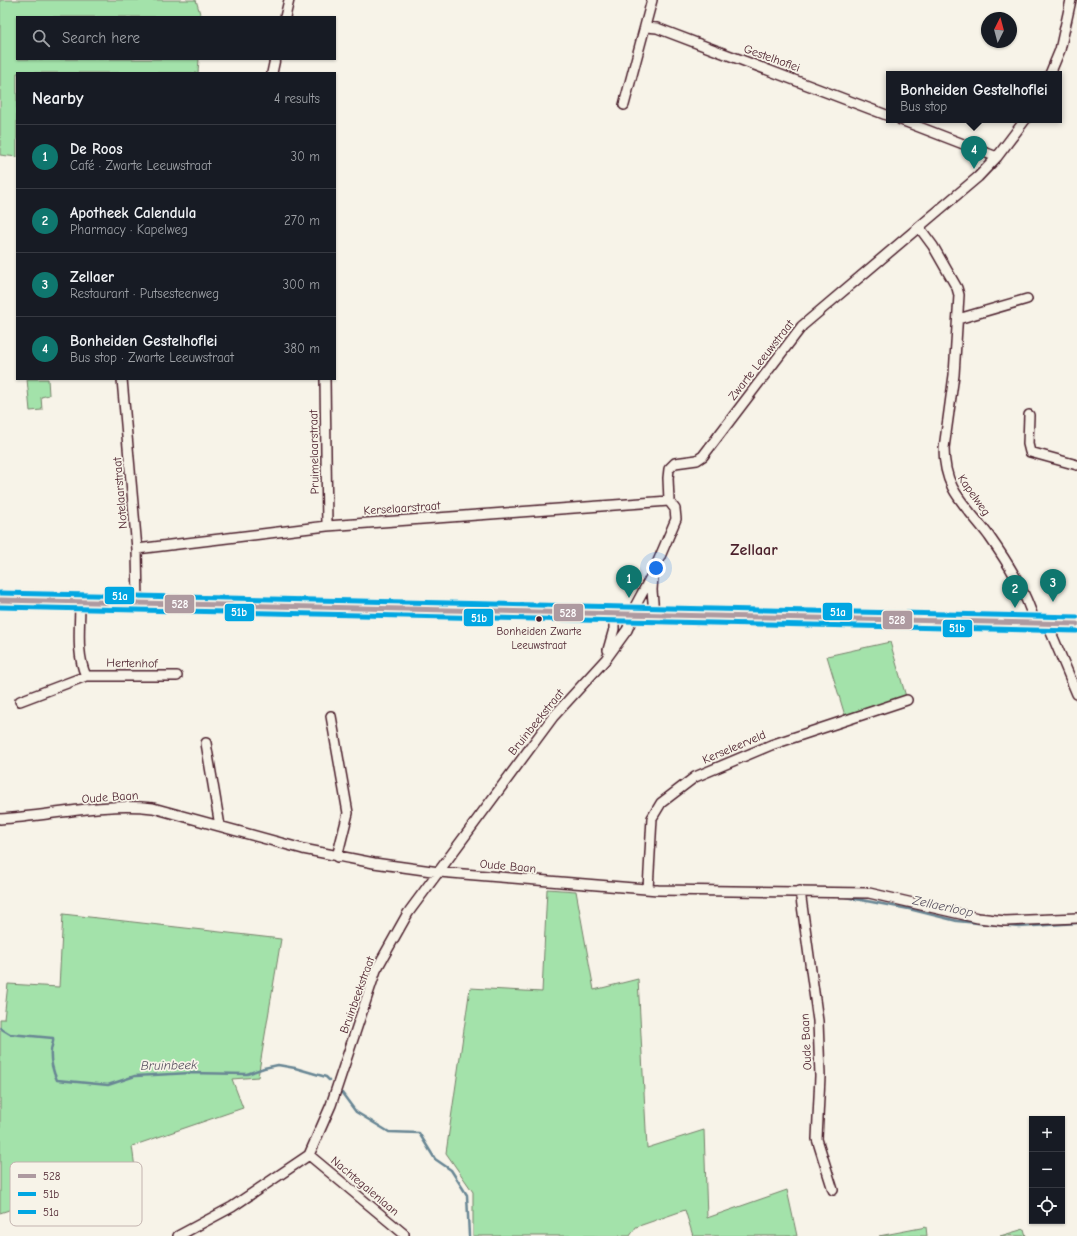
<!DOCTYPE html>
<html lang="en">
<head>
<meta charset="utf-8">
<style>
	:root { --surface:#171b24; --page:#242831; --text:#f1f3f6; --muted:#9ea1a6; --line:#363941; --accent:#0f766e }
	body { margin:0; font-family:"Comic Neue",sans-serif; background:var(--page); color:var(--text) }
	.controls { position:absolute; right:12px; bottom:12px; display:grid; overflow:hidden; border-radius:0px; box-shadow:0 1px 3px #0004 }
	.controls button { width:36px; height:36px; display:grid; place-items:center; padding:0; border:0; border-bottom:1px solid var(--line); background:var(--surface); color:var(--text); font:20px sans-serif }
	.compass { position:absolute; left:981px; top:12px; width:36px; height:36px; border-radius:50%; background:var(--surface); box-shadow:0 1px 3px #0004; rotate:6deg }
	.you { position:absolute; left:656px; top:568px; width:14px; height:14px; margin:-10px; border:3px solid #fff; border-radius:50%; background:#1a73e8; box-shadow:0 0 0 6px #1a73e833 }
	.badge { display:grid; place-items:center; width:26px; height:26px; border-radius:50%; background:var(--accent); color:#fff; font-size:13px; font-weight:700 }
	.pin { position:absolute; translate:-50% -33px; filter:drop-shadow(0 1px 2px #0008) }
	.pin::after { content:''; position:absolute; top:21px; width:14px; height:12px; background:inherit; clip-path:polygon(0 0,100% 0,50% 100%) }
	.popup { position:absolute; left:886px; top:71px; width:176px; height:52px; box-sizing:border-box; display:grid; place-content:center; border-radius:0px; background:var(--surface); filter:drop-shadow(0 1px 3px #0005); font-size:13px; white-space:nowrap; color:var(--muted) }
	.popup b { font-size:15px; color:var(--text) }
	.popup::after { content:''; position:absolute; left:50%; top:100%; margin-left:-8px; border:8px solid transparent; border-top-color:var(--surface) }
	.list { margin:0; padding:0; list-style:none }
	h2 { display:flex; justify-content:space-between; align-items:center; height:52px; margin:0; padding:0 16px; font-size:17px }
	h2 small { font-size:13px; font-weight:400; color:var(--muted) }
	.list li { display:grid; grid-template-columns:26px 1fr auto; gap:12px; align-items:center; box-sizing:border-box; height:64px; padding:0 16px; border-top:1px solid var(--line) }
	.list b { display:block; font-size:15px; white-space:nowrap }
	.list p { margin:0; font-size:13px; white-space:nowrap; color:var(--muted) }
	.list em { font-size:13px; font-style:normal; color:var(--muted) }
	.icon { flex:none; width:22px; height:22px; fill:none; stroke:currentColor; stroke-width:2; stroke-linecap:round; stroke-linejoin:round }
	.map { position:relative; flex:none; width:1077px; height:1236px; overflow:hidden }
	.search { position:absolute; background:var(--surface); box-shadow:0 1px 3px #0004; left:16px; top:16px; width:320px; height:44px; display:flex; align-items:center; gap:10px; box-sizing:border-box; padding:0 14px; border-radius:0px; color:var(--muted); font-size:15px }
	.panel { position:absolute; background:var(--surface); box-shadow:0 1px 3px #0004; left:16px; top:72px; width:320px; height:308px; border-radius:0px }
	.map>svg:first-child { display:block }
	.green { fill:#a3e2aa; stroke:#76806a }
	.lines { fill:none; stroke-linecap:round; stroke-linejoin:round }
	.stream { stroke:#688694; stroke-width:2.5 }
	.minor-casing { stroke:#4a1f2b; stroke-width:12 }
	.secondary-casing { stroke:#4a1f2b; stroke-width:15 }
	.minor { stroke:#f7f3e8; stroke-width:9 }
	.secondary { stroke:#f7f3e8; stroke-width:12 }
	.bus-1-casing { stroke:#f7f3e8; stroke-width:8 }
	.bus-2-casing { stroke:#f7f3e8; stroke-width:8 }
	.bus-3-casing { stroke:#f7f3e8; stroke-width:8 }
	.bus-1 { stroke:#ae9aa0; stroke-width:5 }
	.bus-2 { stroke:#00a6e2; stroke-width:5 }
	.bus-3 { stroke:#00a6e2; stroke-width:5 }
	.bus-dot { fill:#4a1f2b; stroke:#f7f3e8; stroke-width:1.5 }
	.labels { text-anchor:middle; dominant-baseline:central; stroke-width:3.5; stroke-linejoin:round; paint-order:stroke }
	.bus-label { font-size:11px; fill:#4a1f2b; stroke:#f7f3e8 }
	.street-label { font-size:12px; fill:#4a1f2b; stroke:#f7f3e8 }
	.water-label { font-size:13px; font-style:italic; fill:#595260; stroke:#f7f3e8 }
	.district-label { font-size:16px; font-weight:bold; fill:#4a1f2b; stroke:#f7f3e8 }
	.key { fill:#f7f3e8; stroke:#c3b3af; stroke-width:1 }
	.key-label { font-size:11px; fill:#4a1f2b }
	.line-badge { stroke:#f7f3e8; stroke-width:1.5 }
	.badge-label { font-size:11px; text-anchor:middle; font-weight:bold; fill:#fff }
</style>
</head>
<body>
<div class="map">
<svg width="1077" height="1236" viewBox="0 0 1077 1236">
	<rect width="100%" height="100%" fill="#f7f3e8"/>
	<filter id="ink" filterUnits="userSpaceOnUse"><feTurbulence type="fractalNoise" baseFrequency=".025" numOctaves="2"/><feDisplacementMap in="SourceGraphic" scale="8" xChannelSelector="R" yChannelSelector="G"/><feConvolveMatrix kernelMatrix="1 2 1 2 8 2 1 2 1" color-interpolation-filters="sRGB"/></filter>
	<g filter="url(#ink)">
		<path class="green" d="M 0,0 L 196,0 L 201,17 L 17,17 L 17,59 L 199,59 L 198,73 L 17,73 L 17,157 L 0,155 Z
			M 27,379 L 48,379 L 49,395 L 41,397 L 42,410 L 30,411 Z
			M 890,642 L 907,700 L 846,719 L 827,656 Z
			M 547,889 L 576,891 L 594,990 L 638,979 L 647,1148 L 704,1130 L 707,1218 L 787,1190 L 797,1236 L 693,1236 L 685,1210 L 636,1227 L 630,1236 L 473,1236 L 473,1192 L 446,1153 L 470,988 L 542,992 Z
			M 63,914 L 281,939 L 258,1077 L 232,1079 L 243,1108 L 132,1146 L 135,1168 L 0,1213 L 0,1019 L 4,1019 L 8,984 L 59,987 Z
			M 926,1227 L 927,1236 L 879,1236 Z
			M 1024,1229 L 1026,1236 L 1000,1236 Z"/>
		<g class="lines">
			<path class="stream" d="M 845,897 L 909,909 L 957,921 L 1019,927 L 1077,923
				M 0,1028 L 10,1034 L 53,1038 C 54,1043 51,1046 51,1051 C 50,1060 53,1072 57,1080 L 108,1085 L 135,1076 L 190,1073 L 247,1074 L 264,1068 L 278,1065 L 295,1068 L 326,1077 L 329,1080
				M 342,1093 L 356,1112 L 389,1132 L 419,1133 L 435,1159 L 451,1170 L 467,1195 L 469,1236"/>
			<defs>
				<path id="minor" d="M 285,17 L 289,0
					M 646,27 L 657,28 L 889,116
					M 272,73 L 275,59
					M 1050,74 L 1060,50 L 1071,0
					M 624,105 L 652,0
					M 901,120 L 997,157
					M 919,227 L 933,246 L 957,288 L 959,295 L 954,375 L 944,448 C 944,491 965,504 989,536 C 1008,563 1025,590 1035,623
					M 958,319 L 1027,299
					M 122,379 L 137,549 L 138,605
					M 325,379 L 327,526
					M 1029,415 L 1028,444 L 1030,452 L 1077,465
					M 137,549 L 327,526 L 669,501
					M 653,576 L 652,590 L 654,614
					M 80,603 C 80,627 76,654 86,676
					M 631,614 L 653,573 L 676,519 L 675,509 L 669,501 L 668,478 L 669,469 L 675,463 L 697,460 L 703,456 L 802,326 L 978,177 L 997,157 L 1025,120
					M 1047,623 L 1077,694
					M 608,650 L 614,629 L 614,614
					M 20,701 L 86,676 L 177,676
					M 331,716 L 348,813 L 337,857
					M 206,743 L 220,826
					M 0,819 C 50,816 103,802 153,808 L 303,849 L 374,863 L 439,872 L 658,890 L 869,893 L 978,918 L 1005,921 L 1077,918
					M 648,889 L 652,818 L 661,803 L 695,777 L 771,745 L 907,700
					M 800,891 L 818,1021 L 820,1076 L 817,1139 L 833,1190
					M 309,1155 L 404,1234 L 404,1236
					M 178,1236 L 232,1207 L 309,1155 L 331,1105 L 376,970 L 408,913 L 553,717 L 606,659 L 627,630 L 634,614"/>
				<path id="secondary" d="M 0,600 L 1077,624"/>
			</defs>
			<use href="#minor" class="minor-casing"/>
			<use href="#secondary" class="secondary-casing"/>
			<use href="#minor" class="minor"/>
			<use href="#secondary" class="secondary"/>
			<defs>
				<path id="bus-1" d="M 0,600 L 1077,624"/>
				<path id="bus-2" d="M 0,607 L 1077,631"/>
				<path id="bus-3" d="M 0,593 L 1077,617"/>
			</defs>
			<use href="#bus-1" class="bus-1-casing"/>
			<use href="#bus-2" class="bus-2-casing"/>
			<use href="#bus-3" class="bus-3-casing"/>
			<use href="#bus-1" class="bus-1"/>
			<use href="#bus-2" class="bus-2"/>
			<use href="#bus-3" class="bus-3"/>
		</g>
	</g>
	<circle class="bus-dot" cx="539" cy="619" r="3.5"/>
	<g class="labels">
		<g class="bus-label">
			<text x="539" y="631">Bonheiden Zwarte<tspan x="539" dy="14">Leeuwstraat</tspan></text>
		</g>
		<g class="street-label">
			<text transform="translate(772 58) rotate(20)">Gestelhoflei</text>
			<text transform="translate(761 360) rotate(-52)">Zwarte Leeuwstraat</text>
			<text transform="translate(314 452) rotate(-91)">Pruimelaarstraat</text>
			<text transform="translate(120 493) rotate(-95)">Notelaarstraat</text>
			<text transform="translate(974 495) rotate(55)">Kapelweg</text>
			<text transform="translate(402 508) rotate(-4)">Kerselaarstraat</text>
			<text transform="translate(132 663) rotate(1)">Hertenhof</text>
			<text transform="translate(536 722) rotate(-51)">Bruinbeekstraat</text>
			<text transform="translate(734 747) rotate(-23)">Kerseleerveld</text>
			<text transform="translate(110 797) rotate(-4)">Oude Baan</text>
			<text transform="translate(508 866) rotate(5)">Oude Baan</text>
			<text transform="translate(357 995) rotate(-70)">Bruinbeekstraat</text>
			<text transform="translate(806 1042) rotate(-93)">Oude Baan</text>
			<text transform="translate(365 1186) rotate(40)">Nachtegalenlaan</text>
		</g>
		<g class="water-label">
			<text transform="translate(943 906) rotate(12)">Zellaerloop</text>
			<text transform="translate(169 1065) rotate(-1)">Bruinbeek</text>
		</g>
		<g class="district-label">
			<text x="754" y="550">Zellaar</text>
		</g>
	</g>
	<rect x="10" y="1162" width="132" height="64" rx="6" class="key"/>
	<rect x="18" y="1174" width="18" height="4" fill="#ae9aa0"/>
	<rect x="18" y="1192" width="18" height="4" fill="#00a6e2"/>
	<rect x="18" y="1210" width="18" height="4" fill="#00a6e2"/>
	<g class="key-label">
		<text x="43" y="1180">528</text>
		<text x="43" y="1198">51b</text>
		<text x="43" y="1216">51a</text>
	</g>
	<g class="line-badge">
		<rect x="104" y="586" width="31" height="19" rx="4" fill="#00a6e2"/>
		<rect x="164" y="594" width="31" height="20" rx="4" fill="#ae9aa0"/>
		<rect x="822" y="602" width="31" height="19" rx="4" fill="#00a6e2"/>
		<rect x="224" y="603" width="31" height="19" rx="4" fill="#00a6e2"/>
		<rect x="553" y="603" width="31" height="19" rx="4" fill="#ae9aa0"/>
		<rect x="463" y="608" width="31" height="19" rx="4" fill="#00a6e2"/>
		<rect x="882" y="610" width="31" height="20" rx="4" fill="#ae9aa0"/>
		<rect x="942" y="619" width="31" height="19" rx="4" fill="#00a6e2"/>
	</g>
	<g class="badge-label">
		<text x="120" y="600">51a</text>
		<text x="180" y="608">528</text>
		<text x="838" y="616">51a</text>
		<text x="239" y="616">51b</text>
		<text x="568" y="617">528</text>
		<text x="479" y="622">51b</text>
		<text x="897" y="624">528</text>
		<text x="957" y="632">51b</text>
	</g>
</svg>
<div class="controls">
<button>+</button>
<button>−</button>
<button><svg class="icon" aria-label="locate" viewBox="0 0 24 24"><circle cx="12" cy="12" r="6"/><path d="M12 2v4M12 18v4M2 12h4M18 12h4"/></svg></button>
</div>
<svg class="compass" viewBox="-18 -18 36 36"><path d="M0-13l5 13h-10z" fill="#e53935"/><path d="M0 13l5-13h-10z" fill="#9ea1a6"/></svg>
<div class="you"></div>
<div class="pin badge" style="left:629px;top:598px">1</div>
<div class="pin badge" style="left:1015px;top:608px">2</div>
<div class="pin badge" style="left:1053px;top:602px">3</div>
<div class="pin badge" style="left:974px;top:169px">4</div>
<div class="popup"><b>Bonheiden Gestelhoflei</b>Bus stop</div>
<div class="search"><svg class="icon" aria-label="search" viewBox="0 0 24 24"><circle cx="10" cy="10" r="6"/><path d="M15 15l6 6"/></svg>Search here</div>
<section class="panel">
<h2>Nearby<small>4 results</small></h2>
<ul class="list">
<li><span class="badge">1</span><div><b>De Roos</b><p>Café · Zwarte Leeuwstraat</p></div><em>30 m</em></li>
<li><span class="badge">2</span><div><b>Apotheek Calendula</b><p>Pharmacy · Kapelweg</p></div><em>270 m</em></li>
<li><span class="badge">3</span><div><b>Zellaer</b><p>Restaurant · Putsesteenweg</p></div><em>300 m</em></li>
<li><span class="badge">4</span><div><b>Bonheiden Gestelhoflei</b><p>Bus stop · Zwarte Leeuwstraat</p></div><em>380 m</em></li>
</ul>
</section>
</div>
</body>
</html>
